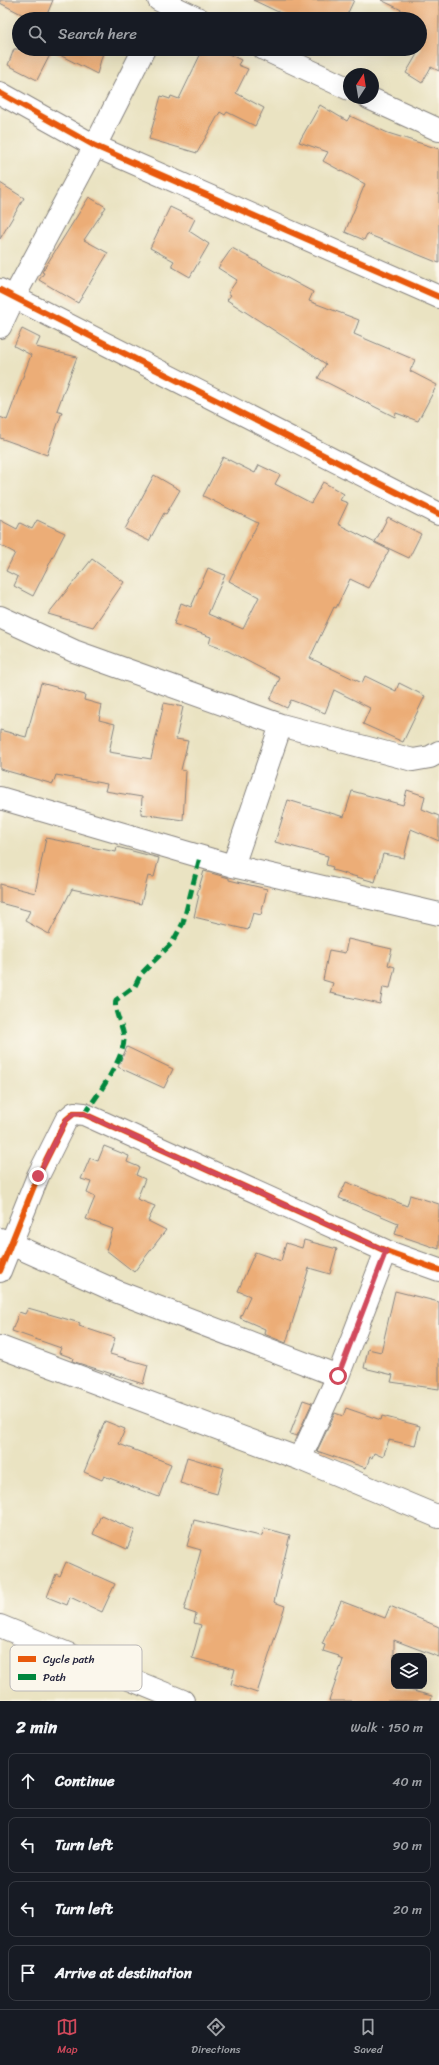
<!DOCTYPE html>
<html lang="en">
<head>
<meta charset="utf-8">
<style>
	:root { --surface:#171b24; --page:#242831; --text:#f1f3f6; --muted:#9ea1a6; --line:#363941; --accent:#d1495b }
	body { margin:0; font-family:Sriracha,sans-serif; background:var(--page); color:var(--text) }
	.controls { position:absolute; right:12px; bottom:12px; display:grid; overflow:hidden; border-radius:8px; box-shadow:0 4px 16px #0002 }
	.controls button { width:36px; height:36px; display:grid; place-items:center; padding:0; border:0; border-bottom:1px solid var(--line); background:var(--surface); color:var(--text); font:20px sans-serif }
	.compass { position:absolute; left:343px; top:68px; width:36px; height:36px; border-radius:50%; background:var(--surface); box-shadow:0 4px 16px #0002; rotate:12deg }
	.stop { position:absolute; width:12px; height:12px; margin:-9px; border:3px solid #d1495b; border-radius:50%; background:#fff }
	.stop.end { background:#d1495b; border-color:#fff; box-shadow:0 1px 4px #0008 }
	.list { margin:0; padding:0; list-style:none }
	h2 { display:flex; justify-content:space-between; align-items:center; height:52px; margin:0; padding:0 16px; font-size:17px }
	h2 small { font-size:13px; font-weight:400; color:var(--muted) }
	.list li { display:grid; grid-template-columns:26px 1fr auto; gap:12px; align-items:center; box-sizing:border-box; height:56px; margin:0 8px 8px; padding:0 8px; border:1px solid var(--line); border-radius:8px }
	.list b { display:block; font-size:15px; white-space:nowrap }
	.list em { font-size:13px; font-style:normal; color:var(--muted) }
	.icon { flex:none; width:22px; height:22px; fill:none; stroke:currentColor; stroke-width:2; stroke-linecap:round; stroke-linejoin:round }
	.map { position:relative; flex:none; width:439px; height:1701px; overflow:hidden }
	.search { position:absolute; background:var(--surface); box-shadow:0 4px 16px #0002; left:12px; right:12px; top:12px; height:44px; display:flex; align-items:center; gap:10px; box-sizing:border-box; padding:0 14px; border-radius:22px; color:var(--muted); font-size:15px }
	.sheet { height:308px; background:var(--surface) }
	nav { display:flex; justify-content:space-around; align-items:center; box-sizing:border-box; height:56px; border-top:1px solid var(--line); background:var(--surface); font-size:11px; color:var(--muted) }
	nav a { display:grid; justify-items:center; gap:2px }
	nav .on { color:var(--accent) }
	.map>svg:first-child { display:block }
	.building { fill:#ecad77 }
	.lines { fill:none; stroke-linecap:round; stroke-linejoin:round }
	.minor-casing { stroke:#86827e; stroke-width:24 }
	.minor { stroke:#fff; stroke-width:22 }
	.quiet { stroke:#00873e; stroke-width:5; stroke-dasharray:10 5; stroke-linecap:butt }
	.cycleway-casing { stroke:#fbf7ec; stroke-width:8 }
	.cycleway { stroke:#e8590c; stroke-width:6 }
	.route { stroke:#d1495b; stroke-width:5 }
	.key { fill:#fbf7ec; stroke:#bab7b7; stroke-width:1 }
	.key-label { font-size:11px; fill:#22223b }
</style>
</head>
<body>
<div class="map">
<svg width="439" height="1701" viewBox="0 0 439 1701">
	<rect width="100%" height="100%" fill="#fbf7ec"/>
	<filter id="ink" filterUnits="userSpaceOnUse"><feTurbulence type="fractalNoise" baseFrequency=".025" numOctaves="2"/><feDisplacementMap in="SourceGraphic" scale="8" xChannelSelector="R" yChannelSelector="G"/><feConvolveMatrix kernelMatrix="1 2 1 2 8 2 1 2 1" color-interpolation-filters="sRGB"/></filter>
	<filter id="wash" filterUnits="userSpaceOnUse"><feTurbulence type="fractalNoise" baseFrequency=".012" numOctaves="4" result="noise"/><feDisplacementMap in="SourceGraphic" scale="16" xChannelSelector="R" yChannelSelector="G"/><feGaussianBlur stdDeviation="0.9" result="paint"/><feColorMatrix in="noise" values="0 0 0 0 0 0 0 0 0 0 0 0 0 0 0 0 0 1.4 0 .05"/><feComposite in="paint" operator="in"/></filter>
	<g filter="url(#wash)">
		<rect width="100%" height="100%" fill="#eae3c2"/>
		<g id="blocks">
			<path class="building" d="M 0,0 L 53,0 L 45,19 L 31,19 L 0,3 Z
				M 253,0 L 354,0 L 345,19 L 293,19 Z
				M 381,0 L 439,0 L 439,71 L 431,67 L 422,83 L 406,73 L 420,49 L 420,19 Z
				M 14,49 L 104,49 L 97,74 L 52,51 L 37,80 L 8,65 Z
				M 203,49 L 219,49 L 241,60 L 238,65 L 248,69 L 236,93 L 264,108 L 255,126 L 227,112 L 225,115 L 220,112 L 197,153 L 149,139 L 161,96 L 170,99 L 171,96 L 179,99 Z
				M 320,105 L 347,121 L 350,116 L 388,133 L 439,149 L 439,263 L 367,234 L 364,240 L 345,232 L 365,184 L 323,161 L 328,152 L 299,142 Z
				M 0,183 L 24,198 L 0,239 Z
				M 89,197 L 106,207 L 84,240 L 108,253 L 78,303 L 39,280 L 44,273 L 42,272 Z
				M 170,207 L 195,219 L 189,231 L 209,244 L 190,277 L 171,266 L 174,261 L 150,248 Z
				M 232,248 L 313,292 L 309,301 L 359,320 L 354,334 L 415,360 L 410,371 L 437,385 L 418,421 L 396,413 L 395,417 L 318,378 L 326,364 L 227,300 L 231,295 L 228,293 L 237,280 L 218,268 Z
				M 22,329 L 40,338 L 36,347 L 77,357 L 57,410 L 62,412 L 47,455 L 0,438 L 0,417 L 7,420 L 31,355 L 14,346 Z
				M 223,457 L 255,473 L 259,465 L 280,475 L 275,484 L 311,503 L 323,482 L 344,494 L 340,500 L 348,503 L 338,524 L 389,550 L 369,588 L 350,579 L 336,608 L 334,607 L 310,658 L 362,683 L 365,676 L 396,691 L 399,683 L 425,696 L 403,742 L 363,724 L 370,708 L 334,690 L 325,713 L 291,700 L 287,708 L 270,700 L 280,678 L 228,651 L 209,644 L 211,637 L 174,624 L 181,603 L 191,607 L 208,568 L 225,575 L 208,614 L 243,629 L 259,597 L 229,581 L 258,523 L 203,496 Z
				M 154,475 L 180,490 L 166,514 L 164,513 L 149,541 L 125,529 Z
				M 388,517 L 421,534 L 409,558 L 375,542 Z
				M 0,520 L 17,529 L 20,523 L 32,529 L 37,520 L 65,533 L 33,596 L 14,586 L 18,577 L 6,571 L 15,553 L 0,545 Z
				M 92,559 L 124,582 L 93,627 L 48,614 Z
				M 41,683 L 85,695 L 84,700 L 102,705 L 99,720 L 115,724 L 109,752 L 151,759 L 164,703 L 183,707 L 176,739 L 188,741 L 181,770 L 186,771 L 183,820 L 141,814 L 142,797 L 105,791 L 107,784 L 56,775 L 53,784 L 0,769 L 0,730 L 26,737 Z
				M 407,790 L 425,796 L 422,809 L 439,816 L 439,841 L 411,829 L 404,858 L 383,854 L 375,882 L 332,870 L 333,867 L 326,865 L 328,856 L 275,842 L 288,800 L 344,817 L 352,791 L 403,805 Z
				M 46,838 L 116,852 L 117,847 L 159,858 L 154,877 L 148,876 L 141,904 L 72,889 L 49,934 L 25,921 L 30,911 L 0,903 L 0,884 L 35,893 Z
				M 204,871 L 229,878 L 229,880 L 267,889 L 261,915 L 253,913 L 248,930 L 194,917 L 199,895 L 197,894 Z
				M 348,939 L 392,949 L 388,965 L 395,967 L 390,988 L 383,987 L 380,1004 L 330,993 L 333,983 L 323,980 L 329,950 L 345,953 Z
				M 127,1047 L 173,1069 L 164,1088 L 118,1067 Z
				M 104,1146 L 129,1156 L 127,1162 L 139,1167 L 136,1175 L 145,1179 L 137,1199 L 155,1206 L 148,1221 L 166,1230 L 134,1272 L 106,1250 L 113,1229 L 86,1219 L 95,1197 L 87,1193 L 91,1182 L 81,1179 L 90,1158 L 98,1161 Z
				M 346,1182 L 407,1206 L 410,1195 L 439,1204 L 439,1249 L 395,1234 L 398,1223 L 339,1198 Z
				M 304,1240 L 337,1249 L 330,1274 L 309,1268 L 286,1343 L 264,1334 L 265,1329 L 240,1318 L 250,1296 L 238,1291 L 255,1252 L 281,1261 L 286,1243 L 302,1248 Z
				M 395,1291 L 439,1302 L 439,1389 L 391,1382 L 393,1375 L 364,1368 L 368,1349 L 381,1352 Z
				M 28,1308 L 80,1323 L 79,1326 L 115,1338 L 110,1354 L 148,1365 L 143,1384 L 72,1361 L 73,1358 L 59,1353 L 61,1348 L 12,1331 L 19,1312 L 25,1314 Z
				M 303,1400 L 312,1403 L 297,1436 L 290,1434 Z
				M 346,1408 L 381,1420 L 382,1416 L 420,1426 L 415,1446 L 389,1440 L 383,1457 L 374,1453 L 372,1458 L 370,1457 L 366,1468 L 317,1451 L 335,1413 L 343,1416 Z
				M 105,1421 L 125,1429 L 119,1444 L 171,1464 L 159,1497 L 104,1476 L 102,1480 L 84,1472 Z
				M 187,1457 L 224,1468 L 217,1494 L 180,1483 Z
				M 101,1515 L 135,1530 L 127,1549 L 93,1534 Z
				M 194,1520 L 260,1536 L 262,1535 L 264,1528 L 290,1535 L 274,1602 L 285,1606 L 257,1693 L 231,1684 L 235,1669 L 192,1658 L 201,1625 L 194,1623 L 196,1614 L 184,1610 L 201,1550 L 187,1546 Z
				M 66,1562 L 115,1584 L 102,1612 L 70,1597 L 67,1605 L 47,1597 L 56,1574 L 60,1576 Z
				M 341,1601 L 385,1618 L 390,1606 L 439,1627 L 439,1657 L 394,1640 L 394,1686 L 432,1696 L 431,1701 L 329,1701 L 343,1660 L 338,1658 L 339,1656 L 323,1651 L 325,1645 L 322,1644 Z"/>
		</g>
	</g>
	<g filter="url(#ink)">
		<use href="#blocks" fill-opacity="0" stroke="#86827e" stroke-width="1"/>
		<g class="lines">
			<defs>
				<path id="minor" d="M 159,0 L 199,19
					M 264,49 L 349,89
					M 0,93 L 95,146 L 439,297
					M 369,98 L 439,130
					M 0,290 L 439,514
					M 0,327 L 14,297 L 95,146 L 144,49
					M 0,617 L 74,651 L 281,725 L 413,760 L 430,757 L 439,752
					M 0,798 L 233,866 L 439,914
					M 233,866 L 281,725
					M 0,1239 L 118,1292 L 338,1376
					M 0,1271 L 38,1176 L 66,1120 L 74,1113 L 84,1114 L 386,1251 L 439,1270
					M 0,1347 L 300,1459 L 439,1517
					M 300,1459 L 338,1376 L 386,1251
					M 0,1626 L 183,1701"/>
			</defs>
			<use href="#minor" class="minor-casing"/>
			<use href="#minor" class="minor"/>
			<path class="quiet" d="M 84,1114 C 96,1098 124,1059 124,1039 C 124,1026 113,1013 116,1000 L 135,986 L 141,974 L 172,943 L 183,923 L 200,857"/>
			<defs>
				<path id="cycleway" d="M 0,93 L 95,146 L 439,297
					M 0,290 L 439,514
					M 0,1271 L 38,1176 L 66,1120 L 74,1113 L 84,1114 L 386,1251 L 439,1270"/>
			</defs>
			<use href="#cycleway" class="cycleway-casing"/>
			<use href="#cycleway" class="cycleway"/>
		</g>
	</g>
	<g class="lines" filter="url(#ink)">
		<path class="route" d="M 38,1176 L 66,1120 L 74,1114 L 84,1114 L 386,1251 L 338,1376"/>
	</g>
	<rect x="10" y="1645" width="132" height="46" rx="6" class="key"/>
	<rect x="18" y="1656" width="18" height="6" fill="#e8590c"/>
	<rect x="18" y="1674" width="18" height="6" fill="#00873e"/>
	<g class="key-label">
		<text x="43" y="1663">Cycle path</text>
		<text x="43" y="1681">Path</text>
	</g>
</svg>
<div class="controls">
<button><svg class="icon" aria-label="layers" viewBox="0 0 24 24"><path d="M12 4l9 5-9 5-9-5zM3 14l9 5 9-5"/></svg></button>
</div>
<svg class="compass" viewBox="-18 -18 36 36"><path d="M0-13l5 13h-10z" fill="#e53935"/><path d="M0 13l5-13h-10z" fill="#9ea1a6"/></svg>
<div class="stop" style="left:338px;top:1376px"></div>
<div class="stop end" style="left:38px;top:1176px"></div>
<div class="search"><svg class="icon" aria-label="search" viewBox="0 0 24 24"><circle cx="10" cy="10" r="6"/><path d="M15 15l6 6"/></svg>Search here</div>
</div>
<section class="sheet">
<h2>2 min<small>Walk · 150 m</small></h2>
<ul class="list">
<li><svg class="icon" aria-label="ahead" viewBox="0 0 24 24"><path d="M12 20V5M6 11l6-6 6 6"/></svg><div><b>Continue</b></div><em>40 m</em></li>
<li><svg class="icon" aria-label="left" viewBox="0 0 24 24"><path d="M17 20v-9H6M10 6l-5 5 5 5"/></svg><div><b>Turn left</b></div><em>90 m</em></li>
<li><svg class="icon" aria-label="left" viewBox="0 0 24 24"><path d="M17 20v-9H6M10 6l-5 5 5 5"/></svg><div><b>Turn left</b></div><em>20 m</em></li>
<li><svg class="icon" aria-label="arrive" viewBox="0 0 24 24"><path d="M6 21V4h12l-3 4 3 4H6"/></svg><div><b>Arrive at destination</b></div></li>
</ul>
</section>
<nav>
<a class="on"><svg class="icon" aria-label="map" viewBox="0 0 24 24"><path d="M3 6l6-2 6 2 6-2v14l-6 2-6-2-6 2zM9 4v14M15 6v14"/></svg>Map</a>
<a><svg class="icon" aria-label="directions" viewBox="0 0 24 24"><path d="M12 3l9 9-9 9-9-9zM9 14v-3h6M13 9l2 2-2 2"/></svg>Directions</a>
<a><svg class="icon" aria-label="saved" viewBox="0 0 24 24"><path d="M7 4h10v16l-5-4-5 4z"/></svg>Saved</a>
</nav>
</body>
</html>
